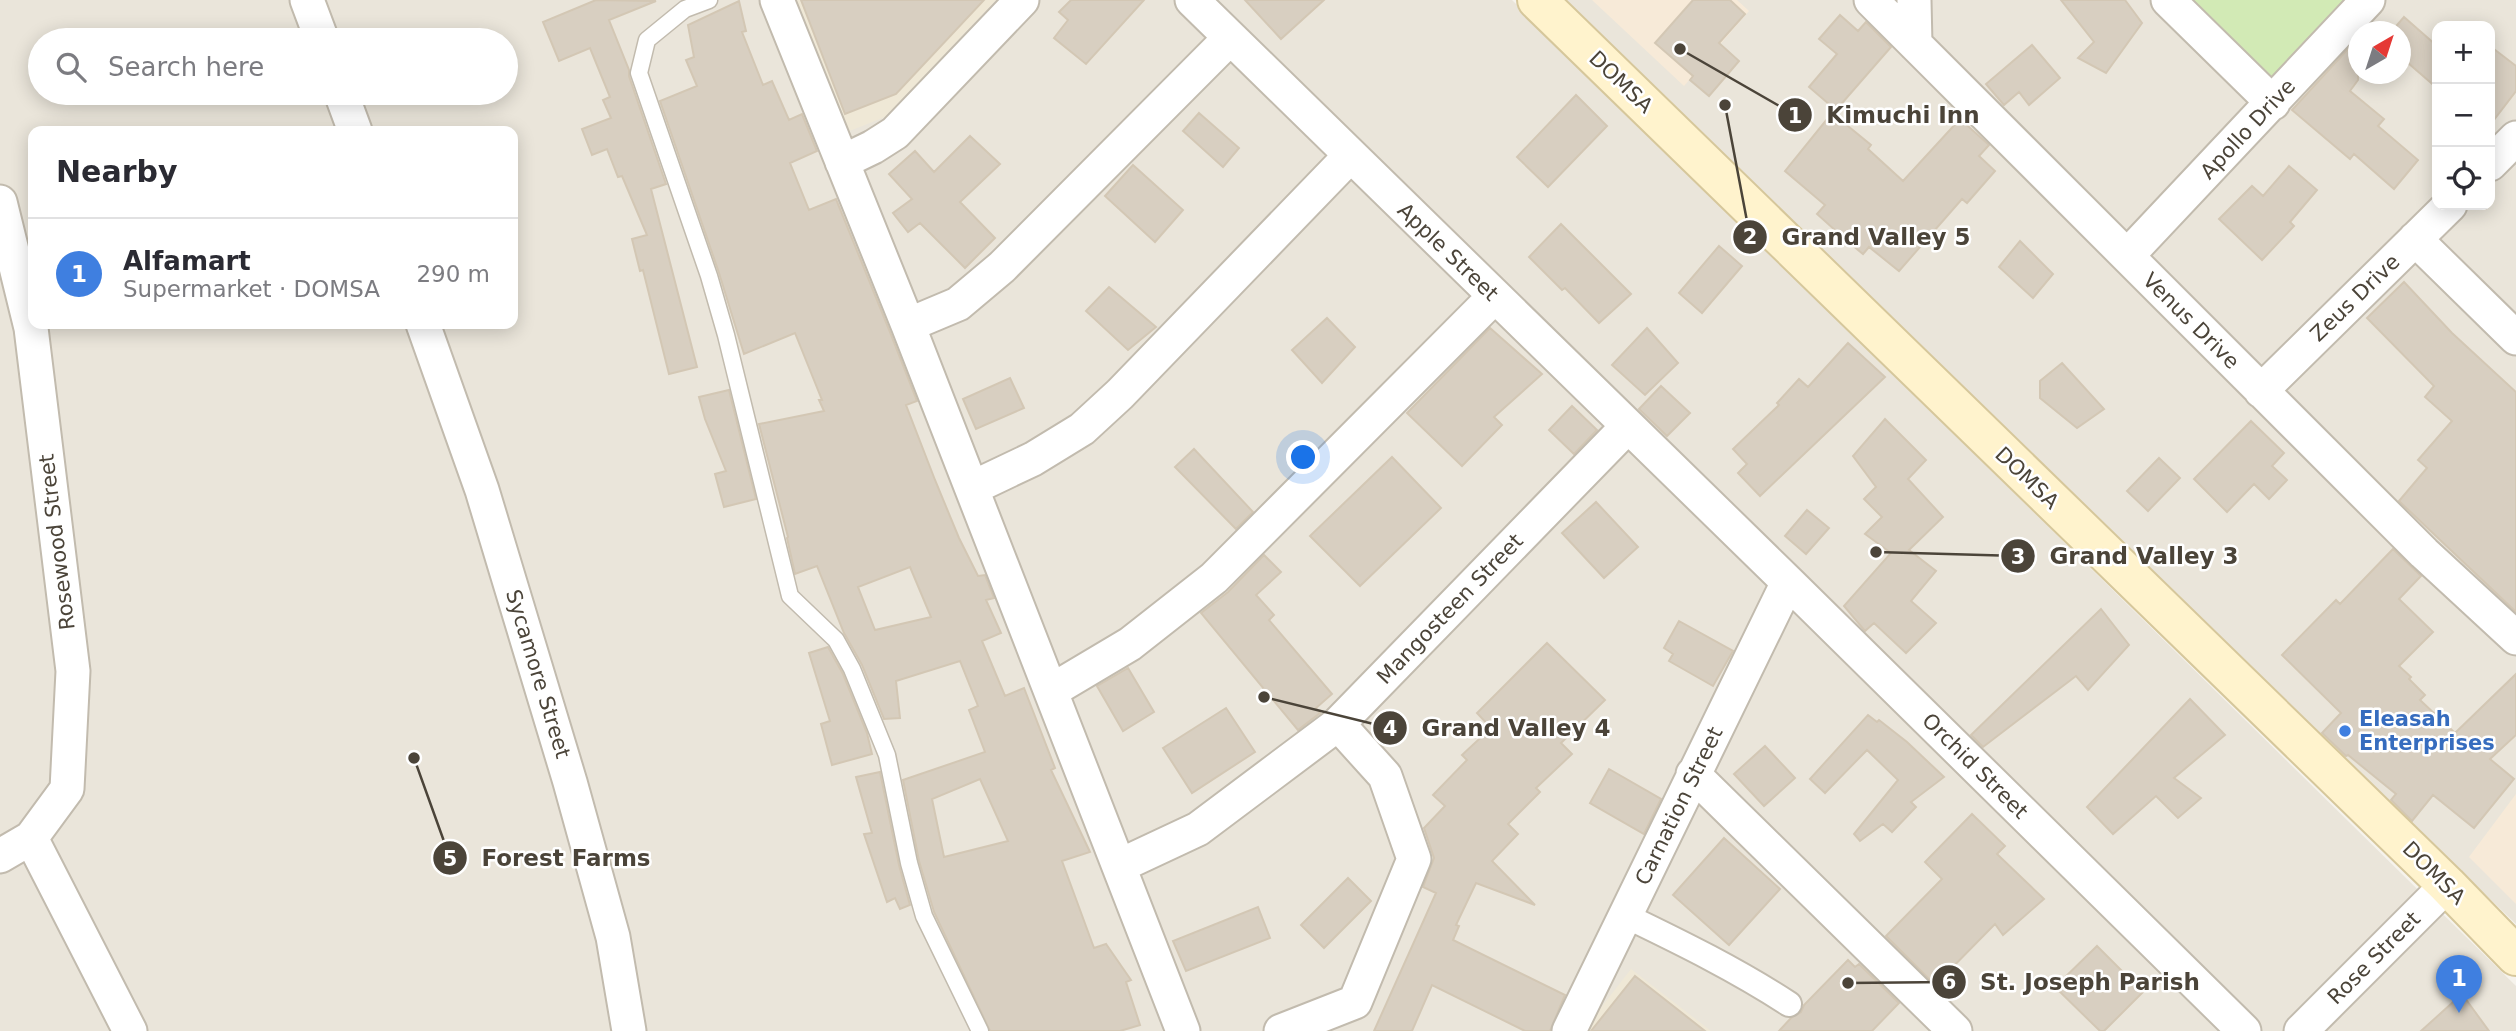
<!DOCTYPE html>
<html lang="en">
<head>
<meta charset="utf-8">
<style>
	:root { --surface:#fff; --page:#f2f2f3; --text:#2b2b33; --muted:#7c7c81; --line:#e1e1e2; --accent:#111827 }
	body { margin:0; font-family:"DejaVu Sans",sans-serif; background:var(--page); color:var(--text) }
	.controls { position:absolute; right:21px; top:21px; display:grid; overflow:hidden; border-radius:14px; box-shadow:0 4px 18px #0003 }
	.controls button { width:63px; height:63px; display:grid; place-items:center; padding:0; border:0; border-bottom:2px solid var(--line); background:var(--surface); color:var(--text); font:35px sans-serif }
	.compass { position:absolute; left:2348px; top:21px; width:63px; height:63px; border-radius:50%; background:var(--surface); box-shadow:0 4px 18px #0003; rotate:39deg }
	.you { position:absolute; left:1304px; top:458px; width:24px; height:24px; margin:-18px; border:5px solid #fff; border-radius:50%; background:#1a73e8; box-shadow:0 0 0 10px #1a73e833 }
	.badge { display:grid; place-items:center; width:46px; height:46px; border-radius:50%; background:var(--accent); color:#fff; font-size:23px; font-weight:700 }
	.pin { position:absolute; translate:-50% -58px; filter:drop-shadow(0 2px 4px #0008) }
	.pin::after { content:''; position:absolute; top:37px; width:24px; height:21px; background:inherit; clip-path:polygon(0 0,100% 0,50% 100%) }
	.list { margin:0; padding:0; list-style:none }
	h2 { display:flex; justify-content:space-between; align-items:center; height:91px; margin:0; padding:0 28px; font-size:30px }
	h2 small { font-size:23px; font-weight:400; color:var(--muted) }
	.list li { display:grid; grid-template-columns:46px 1fr auto; gap:21px; align-items:center; box-sizing:border-box; height:112px; padding:0 28px; border-top:2px solid var(--line) }
	.list b { display:block; font-size:26px; white-space:nowrap }
	.list p { margin:0; font-size:23px; white-space:nowrap; color:var(--muted) }
	.list em { font-size:23px; font-style:normal; color:var(--muted) }
	.icon { flex:none; width:38px; height:38px; fill:none; stroke:currentColor; stroke-width:2; stroke-linecap:round; stroke-linejoin:round }
	.map { position:relative; flex:none; width:2516px; height:1031px; overflow:hidden }
	.search { position:absolute; background:var(--surface); box-shadow:0 4px 18px #0003; left:28px; top:28px; width:490px; height:77px; display:flex; align-items:center; gap:18px; box-sizing:border-box; padding:0 24px; border-radius:38px; color:var(--muted); font-size:26px }
	.panel { position:absolute; background:var(--surface); box-shadow:0 4px 18px #0003; left:28px; top:126px; width:490px; height:203px; border-radius:14px }
	.map>svg:first-child { display:block }
	.residential { fill:#eae5da; fill-rule:evenodd }
	.commercial { fill:#f7ead8 }
	.education { fill:#efe8d6 }
	.green { fill:#d2eab5 }
	.building { fill:#d8cfc1; stroke:#d3c7b4; stroke-width:2; fill-rule:evenodd }
	.lines { fill:none; stroke-linecap:round; stroke-linejoin:round }
	.service-casing { stroke:#c2bbae; stroke-width:19 }
	.pedestrian-casing { stroke:#c2bbae; stroke-width:28 }
	.minor-casing { stroke:#c2bbae; stroke-width:37 }
	.secondary-casing { stroke:#d6c79b; stroke-width:42 }
	.service { stroke:#fff; stroke-width:16 }
	.pedestrian { stroke:#fff; stroke-width:24 }
	.minor { stroke:#fff; stroke-width:33 }
	.secondary { stroke:#fff3cd; stroke-width:38 }
	.shop-dot { fill:#3f7fe0; stroke:#fff; stroke-width:2.5 }
	.labels { text-anchor:middle; dominant-baseline:central; stroke-width:5; stroke-linejoin:round; paint-order:stroke }
	.street-label { font-size:21px; fill:#4b4439; stroke:#fff }
	.shop-label { font-size:21px; font-weight:bold; fill:#366cbe; stroke:#fff; text-anchor:start }
	.leader { fill:none; stroke:#4b4439; stroke-width:2.5 }
	.callout-dot { fill:#4b4439; stroke:#fff; stroke-width:2.5 }
	.mark-label { font-size:21px; text-anchor:middle; font-weight:bold; fill:#fff }
	.callout-label { font-size:23px; text-anchor:middle; font-weight:bold; fill:#4b4439; stroke:#fff; stroke-width:5; stroke-linejoin:round; paint-order:stroke }
</style>
</head>
<body>
<div class="map">
<svg width="2516" height="1031" viewBox="0 0 2516 1031">
	<rect width="100%" height="100%" fill="#f6f3ec"/>
	<path class="residential" d="M 0,0 L 1512,0 L 2516,986 L 2516,1031 L 0,1031 ZM 40,40 L 506,40 L 506,93 L 40,93 ZM 33,131 L 513,131 L 513,324 L 33,324 Z
		M 1565,0 L 2516,0 L 2516,924 L 1780,211 ZM 2437,26 L 2490,26 L 2490,205 L 2437,205 ZM 2358,32 L 2400,32 L 2400,74 L 2358,74 Z"/>
	<path class="commercial" d="M 1592,0 L 1737,0 L 1749,11 L 1684,86 Z
		M 2516,794 L 2516,904 L 2469,857 Z"/>
	<path class="education" d="M 793,0 L 996,0 L 885,117 L 847,132 Z
		M 1631,969 L 1711,1031 L 1583,1031 Z"/>
	<path class="green" d="M 2191,0 L 2347,0 L 2273,80 Z"/>
	<path class="building" d="M 596,0 L 656,1 L 609,20 L 629,70 L 629,76 L 666,184 L 651,189 L 697,367 L 669,374 L 643,270 L 640,271 L 632,239 L 647,235 L 622,176 L 618,177 L 607,149 L 592,155 L 582,129 L 611,118 L 603,100 L 610,97 L 590,48 L 559,61 L 543,22 Z
		M 801,0 L 984,0 L 896,94 L 845,114 Z
		M 1071,0 L 1144,0 L 1086,64 L 1054,38 L 1068,20 L 1059,12 Z
		M 1245,0 L 1324,0 L 1281,39 Z
		M 1693,0 L 1730,0 L 1745,14 L 1719,43 L 1739,61 L 1709,96 L 1690,80 L 1693,76 L 1655,43 Z
		M 2061,0 L 2125,0 L 2142,23 L 2106,73 L 2078,58 L 2094,42 Z
		M 739,1 L 746,31 L 742,32 L 763,85 L 772,81 L 789,120 L 802,114 L 817,151 L 790,163 L 809,210 L 836,199 L 890,332 L 917,401 L 906,405 L 935,480 L 959,538 L 978,576 L 985,575 L 994,598 L 986,600 L 1001,633 L 982,641 L 1005,696 L 1024,688 L 1055,768 L 1051,770 L 1090,852 L 1062,861 L 1094,948 L 1106,944 L 1131,980 L 1126,982 L 1140,1025 L 1120,1031 L 990,1031 L 934,912 L 919,861 L 903,780 L 985,752 L 969,710 L 978,706 L 960,661 L 896,681 L 900,718 L 884,719 L 862,665 L 844,633 L 817,566 L 795,574 L 787,538 L 788,537 L 759,424 L 824,411 L 819,400 L 822,400 L 795,333 L 744,354 L 719,273 L 660,101 L 697,86 L 686,60 L 694,57 L 688,25 ZM 910,567 L 931,617 L 875,630 L 858,587 ZM 980,779 L 1008,841 L 944,857 L 932,799 Z
		M 1840,15 L 1858,31 L 1866,22 L 1891,47 L 1836,110 L 1809,87 L 1837,54 L 1819,39 Z
		M 2404,17 L 2437,46 L 2437,88 L 2400,56 L 2400,32 L 2391,32 Z
		M 2358,38 L 2358,80 L 2350,91 L 2384,119 L 2378,126 L 2418,160 L 2394,189 L 2354,154 L 2350,159 L 2292,110 Z
		M 2032,45 L 2060,78 L 2029,105 L 2019,92 L 2004,105 L 1986,84 Z
		M 2490,46 L 2516,66 L 2516,91 L 2490,125 Z
		M 1576,95 L 1607,126 L 1548,187 L 1517,157 Z
		M 1199,113 L 1239,148 L 1223,167 L 1183,131 Z
		M 1832,113 L 1871,145 L 1868,149 L 1903,181 L 1960,119 L 1989,145 L 1979,156 L 1995,171 L 1967,203 L 1962,199 L 1899,271 L 1869,247 L 1863,254 L 1846,240 L 1817,214 L 1825,205 L 1785,171 Z
		M 970,136 L 1000,164 L 960,202 L 995,238 L 965,268 L 920,223 L 908,232 L 893,213 L 912,199 L 889,174 L 915,151 L 934,172 Z
		M 1133,165 L 1183,210 L 1155,242 L 1105,196 Z
		M 2289,166 L 2317,190 L 2290,222 L 2294,226 L 2262,260 L 2219,219 L 2252,186 L 2263,196 Z
		M 1561,224 L 1631,294 L 1599,323 L 1565,288 L 1562,290 L 1529,257 Z
		M 2020,241 L 2053,274 L 2033,298 L 1999,267 Z
		M 1719,246 L 1742,266 L 1702,313 L 1679,293 Z
		M 2404,282 L 2452,333 L 2516,392 L 2516,612 L 2399,501 L 2427,468 L 2418,460 L 2452,421 L 2425,397 L 2434,386 L 2367,318 Z
		M 1109,287 L 1156,327 L 1128,350 L 1086,311 Z
		M 1327,318 L 1355,347 L 1322,383 L 1292,350 Z
		M 1490,328 L 1542,374 L 1494,417 L 1502,425 L 1462,466 L 1407,413 Z
		M 1647,328 L 1678,363 L 1645,395 L 1612,365 Z
		M 1848,343 L 1885,377 L 1760,496 L 1738,473 L 1747,464 L 1733,449 L 1779,405 L 1777,403 L 1799,379 L 1808,387 Z
		M 2062,363 L 2104,409 L 2077,428 L 2040,398 L 2040,381 Z
		M 1010,378 L 1024,408 L 976,429 L 963,399 Z
		M 1661,386 L 1690,413 L 1667,436 L 1639,409 Z
		M 729,390 L 756,499 L 724,507 L 715,474 L 726,471 L 705,419 L 699,397 Z
		M 1572,406 L 1597,430 L 1574,454 L 1549,430 Z
		M 1885,419 L 1926,460 L 1908,479 L 1943,517 L 1909,550 L 1936,571 L 1911,601 L 1936,623 L 1906,653 L 1874,623 L 1865,631 L 1844,606 L 1891,553 L 1865,534 L 1882,517 L 1864,499 L 1876,487 L 1853,456 Z
		M 2251,421 L 2284,453 L 2272,466 L 2287,480 L 2269,499 L 2254,484 L 2227,512 L 2194,479 Z
		M 1194,449 L 1253,512 L 1236,529 L 1175,467 Z
		M 1392,457 L 1441,508 L 1360,586 L 1310,536 Z
		M 2159,458 L 2180,478 L 2148,511 L 2127,491 Z
		M 1596,502 L 1638,547 L 1604,578 L 1562,533 Z
		M 1807,510 L 1829,528 L 1806,554 L 1785,536 Z
		M 2393,549 L 2421,576 L 2399,599 L 2433,632 L 2399,666 L 2411,677 L 2409,679 L 2425,695 L 2420,700 L 2455,733 L 2516,674 L 2516,735 L 2490,759 L 2514,779 L 2474,828 L 2433,795 L 2412,821 L 2391,800 L 2396,794 L 2348,755 L 2346,756 L 2322,733 L 2341,713 L 2282,655 L 2336,600 L 2340,604 Z
		M 1264,555 L 1281,572 L 1256,595 L 1274,615 L 1269,620 L 1332,694 L 1316,708 L 1320,713 L 1298,730 L 1201,613 L 1228,592 Z
		M 2101,609 L 2129,645 L 2088,690 L 2076,676 L 1983,747 L 1971,735 Z
		M 1679,621 L 1733,651 L 1713,686 L 1669,661 L 1673,654 L 1664,648 Z
		M 1547,643 L 1605,700 L 1561,743 L 1572,754 L 1536,788 L 1540,792 L 1508,824 L 1518,834 L 1492,861 L 1535,905 L 1476,883 L 1456,925 L 1459,926 L 1453,940 L 1565,995 L 1550,1031 L 1525,1031 L 1432,985 L 1412,1031 L 1374,1031 L 1436,893 L 1423,887 L 1434,858 L 1424,828 L 1445,806 L 1433,795 L 1467,760 L 1462,755 L 1491,728 L 1477,713 Z
		M 828,647 L 843,674 L 867,733 L 872,754 L 832,765 L 821,724 L 830,721 L 809,653 Z
		M 1128,668 L 1154,712 L 1123,731 L 1097,686 Z
		M 2190,699 L 2225,735 L 2174,778 L 2201,798 L 2178,818 L 2156,796 L 2113,834 L 2087,807 Z
		M 1226,708 L 1255,752 L 1192,793 L 1163,748 Z
		M 1868,715 L 1877,722 L 1879,720 L 1907,742 L 1944,777 L 1911,802 L 1916,807 L 1892,832 L 1883,824 L 1860,841 L 1854,834 L 1898,780 L 1867,750 L 1825,793 L 1810,779 Z
		M 1765,746 L 1795,778 L 1764,806 L 1734,774 Z
		M 1609,769 L 1661,799 L 1644,834 L 1590,803 Z
		M 880,772 L 899,865 L 910,905 L 900,909 L 895,898 L 887,902 L 864,834 L 872,833 L 856,777 Z
		M 1972,814 L 2005,846 L 1997,854 L 2044,899 L 2003,935 L 1995,924 L 1935,985 L 1886,936 L 1942,879 L 1925,862 Z
		M 1724,838 L 1780,889 L 1729,945 L 1673,895 Z
		M 1348,878 L 1371,901 L 1324,948 L 1301,925 Z
		M 1258,907 L 1270,938 L 1186,971 L 1173,941 Z
		M 2097,946 L 2143,992 L 2104,1031 L 2100,1031 L 2055,987 Z
		M 1848,960 L 1855,967 L 1859,964 L 1899,1003 L 1872,1031 L 1779,1031 L 1791,1018 L 1801,1012 L 1804,1005 Z
		M 1635,976 L 1705,1031 L 1591,1031 Z
		M 2462,994 L 2489,1031 L 2421,1031 Z"/>
	<g class="lines">
		<defs>
			<path id="service" d="M 709,0 L 685,9 L 647,40 L 639,73 L 709,276 L 726,335 L 790,596 L 836,640 L 852,669 L 887,755 L 909,863 L 924,916 L 980,1031"/>
			<path id="pedestrian" d="M 1626,916 C 1682,943 1737,970 1789,1004"/>
			<path id="minor" d="M 307,0 L 322,40
				M 777,0 L 908,325 L 1183,1031
				M 1192,0 L 1788,582 L 2244,1031
				M 1871,0 L 2424,553 L 2516,638
				M 1914,0 L 1915,44
				M 2168,0 L 2273,103
				M 341,93 L 355,131
				M 842,162 L 873,147 L 895,133 L 1022,0
				M 2490,164 L 2516,138
				M 0,202 L 31,328 L 73,671 L 67,789 L 31,838 L 0,856
				M 2415,239 L 2516,338
				M 2127,256 L 2368,0
				M 423,324 L 482,490 L 570,782 L 613,937 L 629,1031
				M 908,325 L 958,304 L 1002,267 L 1230,38
				M 2261,391 L 2450,205
				M 972,488 L 1033,459 L 1082,429 L 1120,394 L 1350,156
				M 1051,691 L 1130,644 L 1214,578 L 1494,297
				M 1693,774 L 1955,1031
				M 31,838 L 130,1031
				M 1119,866 L 1198,829 L 1338,724 L 1628,426
				M 1281,1031 L 1355,1002 L 1414,859 L 1385,776 L 1338,724
				M 1569,1031 L 1788,582
				M 2301,1031 L 2447,885"/>
			<path id="secondary" d="M 1537,0 L 2447,885 L 2516,956"/>
		</defs>
		<use href="#service" class="service-casing"/>
		<use href="#pedestrian" class="pedestrian-casing"/>
		<use href="#minor" class="minor-casing"/>
		<use href="#secondary" class="secondary-casing"/>
		<use href="#service" class="service"/>
		<use href="#pedestrian" class="pedestrian"/>
		<use href="#minor" class="minor"/>
		<use href="#secondary" class="secondary"/>
	</g>
	<circle class="shop-dot" cx="2345" cy="731" r="7"/>
	<g class="labels">
		<g class="street-label">
			<text transform="translate(1621 82) rotate(44)">DOMSA</text>
			<text transform="translate(2248 129) rotate(-47)">Apollo Drive</text>
			<text transform="translate(1448 252) rotate(44)">Apple Street</text>
			<text transform="translate(2355 298) rotate(-44)">Zeus Drive</text>
			<text transform="translate(2191 321) rotate(45)">Venus Drive</text>
			<text transform="translate(2027 478) rotate(44)">DOMSA</text>
			<text transform="translate(57 542) rotate(-97)">Rosewood Street</text>
			<text transform="translate(1450 609) rotate(-46)">Mangosteen Street</text>
			<text transform="translate(538 674) rotate(73)">Sycamore Street</text>
			<text transform="translate(1975 766) rotate(45)">Orchid Street</text>
			<text transform="translate(1679 806) rotate(-64)">Carnation Street</text>
			<text transform="translate(2434 873) rotate(45)">DOMSA</text>
			<text transform="translate(2374 958) rotate(-45)">Rose Street</text>
		</g>
		<g class="shop-label">
			<text x="2359" y="719">Eleasah<tspan x="2359" dy="24">Enterprises</tspan></text>
		</g>
	</g>
	<path class="leader" d="M1680 49L1795 115M1725 105L1750 237M1876 552L2018 556M1264 697L1390 728M414 758L450 858M1848 983L1949 982"/>
	<g class="callout-dot">
		<circle cx="1680" cy="49" r="7"/>
		<circle cx="1725" cy="105" r="7"/>
		<circle cx="1876" cy="552" r="7"/>
		<circle cx="1264" cy="697" r="7"/>
		<circle cx="414" cy="758" r="7"/>
		<circle cx="1848" cy="983" r="7"/>
		<circle cx="1795" cy="115" r="18"/>
		<circle cx="1750" cy="237" r="18"/>
		<circle cx="2018" cy="556" r="18"/>
		<circle cx="1390" cy="728" r="18"/>
		<circle cx="450" cy="858" r="18"/>
		<circle cx="1949" cy="982" r="18"/>
	</g>
	<g class="mark-label">
		<text x="1795" y="123">1</text>
		<text x="1750" y="244">2</text>
		<text x="2018" y="564">3</text>
		<text x="1390" y="736">4</text>
		<text x="450" y="866">5</text>
		<text x="1949" y="989">6</text>
	</g>
	<g class="callout-label">
		<text x="1903" y="123">Kimuchi Inn</text>
		<text x="1876" y="245">Grand Valley 5</text>
		<text x="2144" y="564">Grand Valley 3</text>
		<text x="1516" y="736">Grand Valley 4</text>
		<text x="566" y="866">Forest Farms</text>
		<text x="2090" y="990">St. Joseph Parish</text>
	</g>
</svg>
<div class="controls">
<button>+</button>
<button>−</button>
<button><svg class="icon" aria-label="locate" viewBox="0 0 24 24"><circle cx="12" cy="12" r="6"/><path d="M12 2v4M12 18v4M2 12h4M18 12h4"/></svg></button>
</div>
<svg class="compass" viewBox="-18 -18 36 36"><path d="M0-13l5 13h-10z" fill="#e53935"/><path d="M0 13l5-13h-10z" fill="#7c7c81"/></svg>
<div class="you"></div>
<div class="pin badge" style="left:2459px;top:1013px;background:#3f7fe0">1</div>
<div class="search"><svg class="icon" aria-label="search" viewBox="0 0 24 24"><circle cx="10" cy="10" r="6"/><path d="M15 15l6 6"/></svg>Search here</div>
<section class="panel">
<h2>Nearby<small></small></h2>
<ul class="list">
<li><span class="badge" style="background:#3f7fe0">1</span><div><b>Alfamart</b><p>Supermarket · DOMSA</p></div><em>290 m</em></li>
</ul>
</section>
</div>
</body>
</html>
